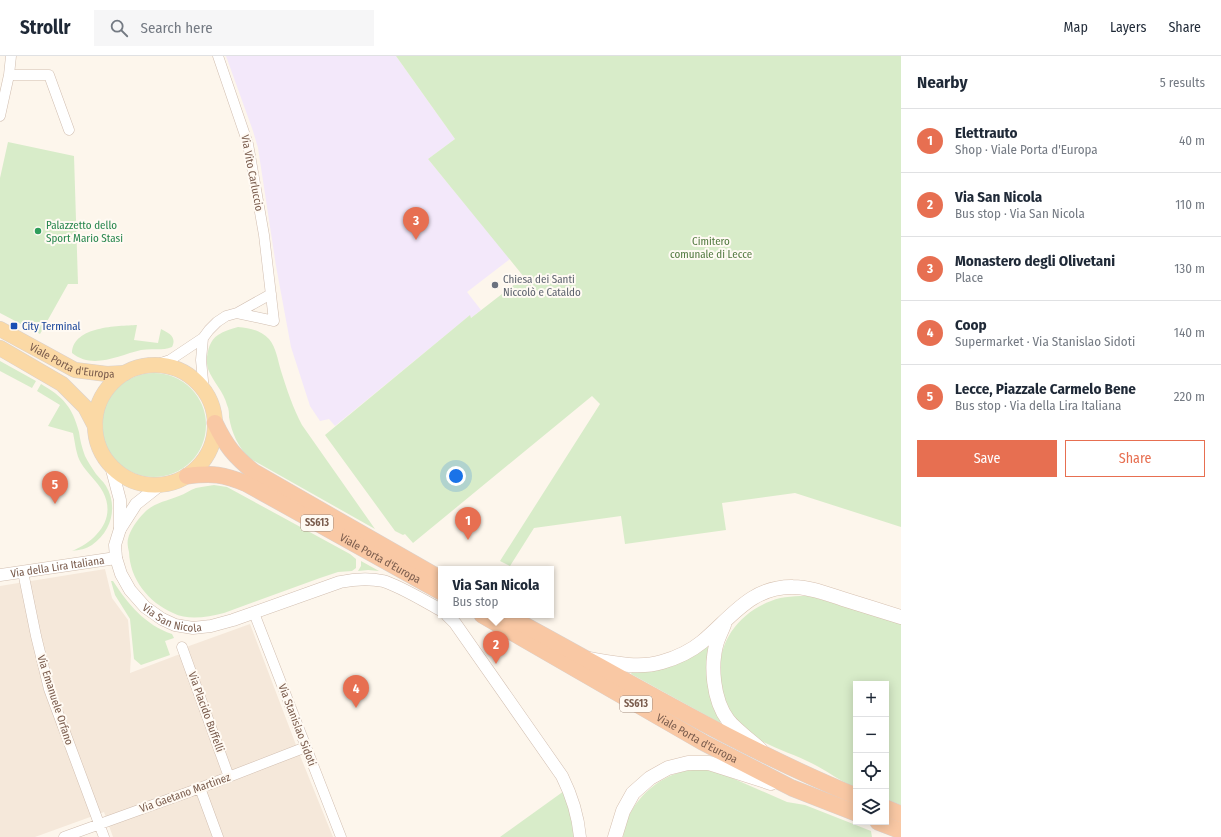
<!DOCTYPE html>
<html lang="en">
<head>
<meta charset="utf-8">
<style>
	:root { --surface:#fff; --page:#f6f6f7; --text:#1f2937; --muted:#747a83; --line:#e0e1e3; --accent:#e76f51 }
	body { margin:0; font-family:"Fira Sans Condensed",sans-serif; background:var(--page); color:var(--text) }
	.controls { position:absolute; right:12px; bottom:12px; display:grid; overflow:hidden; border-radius:0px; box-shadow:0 2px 10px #0003 }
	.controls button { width:36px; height:36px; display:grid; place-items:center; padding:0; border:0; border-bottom:1px solid var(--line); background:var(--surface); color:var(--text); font:20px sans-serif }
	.you { position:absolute; left:456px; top:420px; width:14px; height:14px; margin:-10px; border:3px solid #fff; border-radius:50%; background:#1a73e8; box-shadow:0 0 0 6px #1a73e833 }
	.badge { display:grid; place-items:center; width:26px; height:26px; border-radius:50%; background:var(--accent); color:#fff; font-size:13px; font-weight:700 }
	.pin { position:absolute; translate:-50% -33px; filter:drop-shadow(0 1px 2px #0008) }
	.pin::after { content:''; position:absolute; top:21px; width:14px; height:12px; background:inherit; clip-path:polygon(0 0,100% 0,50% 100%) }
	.popup { position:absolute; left:438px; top:510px; width:116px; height:52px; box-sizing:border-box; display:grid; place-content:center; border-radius:0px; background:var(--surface); filter:drop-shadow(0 1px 3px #0005); font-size:13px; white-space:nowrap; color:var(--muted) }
	.popup b { font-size:15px; color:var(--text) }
	.popup::after { content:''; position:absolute; left:50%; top:100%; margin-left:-8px; border:8px solid transparent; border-top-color:var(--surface) }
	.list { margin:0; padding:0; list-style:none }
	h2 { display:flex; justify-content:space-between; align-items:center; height:52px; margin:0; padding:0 16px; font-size:17px }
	h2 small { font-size:13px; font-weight:400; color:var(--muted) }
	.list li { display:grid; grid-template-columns:26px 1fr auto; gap:12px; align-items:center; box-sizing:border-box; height:64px; padding:0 16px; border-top:1px solid var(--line) }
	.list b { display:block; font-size:15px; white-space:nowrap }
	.list p { margin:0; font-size:13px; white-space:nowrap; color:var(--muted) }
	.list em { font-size:13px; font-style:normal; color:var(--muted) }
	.actions { display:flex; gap:8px; padding:12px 16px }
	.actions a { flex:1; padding:9px 0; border:1px solid var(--accent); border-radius:0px; text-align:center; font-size:14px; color:var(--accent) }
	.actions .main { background:var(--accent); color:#fff }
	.icon { flex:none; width:22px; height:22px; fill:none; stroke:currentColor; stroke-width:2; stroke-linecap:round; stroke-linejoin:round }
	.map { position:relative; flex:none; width:901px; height:781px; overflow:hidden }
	header { display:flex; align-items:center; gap:24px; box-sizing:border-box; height:56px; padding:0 20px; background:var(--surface); border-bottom:1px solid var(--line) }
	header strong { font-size:19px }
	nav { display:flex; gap:22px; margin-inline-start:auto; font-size:14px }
	.search { width:280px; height:36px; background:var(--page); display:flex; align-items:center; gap:10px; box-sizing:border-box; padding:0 14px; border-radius:0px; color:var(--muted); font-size:15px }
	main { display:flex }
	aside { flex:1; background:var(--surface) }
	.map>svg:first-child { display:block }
	.residential { fill:#f5e8da }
	.education { fill:#f3e8fa }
	.green { fill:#d8ecc9 }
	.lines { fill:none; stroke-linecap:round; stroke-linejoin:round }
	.minor-casing { stroke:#d1beb0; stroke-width:11 }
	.tertiary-casing { stroke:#d1beb0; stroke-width:13 }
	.secondary-casing { stroke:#d6c0b0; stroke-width:15 }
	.primary-casing { stroke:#dad1cd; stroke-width:16 }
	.trunk-casing { stroke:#dad1cd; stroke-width:17 }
	.minor { stroke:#fff; stroke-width:10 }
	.tertiary { stroke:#fff; stroke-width:12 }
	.secondary { stroke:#fff; stroke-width:14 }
	.primary { stroke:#fbd9a5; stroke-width:15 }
	.trunk { stroke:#f9c8a4; stroke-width:16 }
	.leisure-dot { fill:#2e9e5b; stroke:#fffaf3; stroke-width:1.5 }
	.worship-dot { fill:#6b7280; stroke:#fffaf3; stroke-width:1.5 }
	.transit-dot { fill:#1a4fb4; stroke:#fffaf3; stroke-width:1.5 }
	.labels { text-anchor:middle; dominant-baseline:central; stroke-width:4; stroke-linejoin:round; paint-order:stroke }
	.shield { fill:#fffaf3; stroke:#a28b7f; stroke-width:1 }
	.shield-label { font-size:10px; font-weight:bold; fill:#7a5c4d }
	.street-label { font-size:11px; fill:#7a5c4d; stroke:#fffaf3 }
	.leisure-label { font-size:11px; fill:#27864d; stroke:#fffaf3; text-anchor:start }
	.park-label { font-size:11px; fill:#537a41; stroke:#fffaf3 }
	.worship-label { font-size:11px; fill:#5b616d; stroke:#fffaf3; text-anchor:start }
	.transit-label { font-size:11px; fill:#164399; stroke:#fffaf3; text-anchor:start }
</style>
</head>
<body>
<header>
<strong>Strollr</strong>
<div class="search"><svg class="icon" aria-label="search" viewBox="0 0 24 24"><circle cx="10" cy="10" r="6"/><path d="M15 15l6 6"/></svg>Search here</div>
<nav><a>Map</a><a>Layers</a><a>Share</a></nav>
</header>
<main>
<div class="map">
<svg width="901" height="781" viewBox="0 0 901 781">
	<rect width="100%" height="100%" fill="#fdf6ec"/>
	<path class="residential" d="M 105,513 L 112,542 L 128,564 L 131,599 L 130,617 L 180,598 L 189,590 L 250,568 L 301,702 L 333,781 L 113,781 L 104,756 L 35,781 L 0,781 L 0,530 Z"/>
	<path class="education" d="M 226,0 L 396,0 L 455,83 L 428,103 L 510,203 L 467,236 L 481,254 L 471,262 L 469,260 L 335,370 L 329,363 L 320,365 L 310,350 L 291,291 L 276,210 L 258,92 L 253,75 Z"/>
	<path class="green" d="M 396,0 L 901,0 L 901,471 L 795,437 L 722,447 L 726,474 L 625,488 L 621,460 L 534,472 L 510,510 L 500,505 L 600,348 L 592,340 L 413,487 L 405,478 L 403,479 L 395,475 L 325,379 L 470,259 L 471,262 L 524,221 L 428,103 L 455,83 Z
		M 8,86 L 74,100 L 78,228 L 68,228 L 40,278 L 0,257 L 0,122 Z
		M 137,269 L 134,284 L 158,287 L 161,273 C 169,277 177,281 172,291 C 162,295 152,292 141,294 C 119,299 93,314 72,297 C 73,270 118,270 137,269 Z
		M 238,271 C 250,272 260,274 269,283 C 276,291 278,305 281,315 C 287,334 293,352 302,369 L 375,473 L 249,402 C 238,390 232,378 229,361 C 229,357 229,353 227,349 C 224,336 213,326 208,313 C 205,303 208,285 218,279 C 224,275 231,273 238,271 Z
		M 0,305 L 36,325 L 32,332 L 0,315 Z
		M102 369a52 52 0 1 1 104 0a52 52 0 1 1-104 0Z
		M 41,328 C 63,341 72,350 79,376 C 80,384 82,392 85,400 C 88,406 92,412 96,418 C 99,422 103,425 106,430 C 118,450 112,475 92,489 C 86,493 79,494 72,495 C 96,485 117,463 103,436 C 97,425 87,417 81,407 C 76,399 75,386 73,377 L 48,370 L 60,349 L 37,335 Z
		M 214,429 L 227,431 L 350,498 L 356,503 L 356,512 L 352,515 L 338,516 L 320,522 L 224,557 C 207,561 189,565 173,557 C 148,546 130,523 129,496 C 128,492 127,487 128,483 C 130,474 137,464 144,457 C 153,447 167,445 179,440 C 185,438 190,434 196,432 C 201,431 208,430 214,429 Z
		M 361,505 L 379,515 L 368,514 L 358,515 L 361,510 Z
		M 111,525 L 113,525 C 128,548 145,569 172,578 L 174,582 L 165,585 L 170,599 L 141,609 L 134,603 L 130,563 L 115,539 Z
		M 810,540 L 901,568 L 901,749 L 886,743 L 886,628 L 856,628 L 856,732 C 842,726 830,717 817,710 C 790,695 756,689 735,665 C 726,654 724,641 721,628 C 714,591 736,558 771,545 C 783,540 797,540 810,540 Z
		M 712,586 L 707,625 L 710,638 L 721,665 L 720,667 L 631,618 L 632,616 C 669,614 683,609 712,586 Z
		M 702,713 L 723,718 L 787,746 L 805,749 L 871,775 L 872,781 L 623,781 C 626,751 652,724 681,716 C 687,714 695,714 702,713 Z
		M 564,735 L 571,759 L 574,781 L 500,781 Z"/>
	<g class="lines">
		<defs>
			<path id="minor" d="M 218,0 L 248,88 L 264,179 L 274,265 L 237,257
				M 9,19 L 49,19 L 69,74
				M 0,60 L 9,19 L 11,0
				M 203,282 L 201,304 L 204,335
				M 155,309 L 170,304 L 203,282 L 209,274 L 217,266 L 226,260 L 237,257 L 271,238
				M 23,516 L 36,580 L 49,633 L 104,781
				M 254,557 L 341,781
				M 182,591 L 229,721
				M 200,732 L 218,781
				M 64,781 L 200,732 L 306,691"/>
			<g id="tertiary">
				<path id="s1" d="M 111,410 L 120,444 L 120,473 L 115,489 L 116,502 L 121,518 L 130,534 L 145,551 L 162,563 L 175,569 L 193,572 L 211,570 L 233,564 L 340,526 C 354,523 369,522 383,525 C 398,529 426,546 441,554"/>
				<path d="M 120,473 L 136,448 L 160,429"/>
				<path id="s2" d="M 0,519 L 116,502"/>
				<path d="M 447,559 L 455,567 L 562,720 C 572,740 578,759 580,781"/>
			</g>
			<path id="secondary" d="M 724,569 C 722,574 719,580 717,586 C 710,609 713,644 728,664 C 735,673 751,685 760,693
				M 589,603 C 612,607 639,613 662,606 C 676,602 691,595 702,586 C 731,562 751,530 793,531 C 810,531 827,538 843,543 C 862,549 882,555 901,561
				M 615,781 L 623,755 L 633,737 L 650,722 L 668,712 L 688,707 L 709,707 L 771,727"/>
			<g id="primary">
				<path id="s3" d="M 0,273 L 75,314 L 107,318 L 125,317"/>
				<path d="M 0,292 L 62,328 L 85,351 L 95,370"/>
				<circle cx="155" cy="369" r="60"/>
			</g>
			<g id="trunk">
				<path d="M 215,367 C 226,390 234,400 254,416 L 441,523"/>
				<path id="s4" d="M 187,420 C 213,417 223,418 247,428 L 441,536"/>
				<path id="s5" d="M 482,559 L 704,687 L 792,732 L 856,757"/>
				<path d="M 506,559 C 622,621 734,690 856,740"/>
				<path d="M 886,752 L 901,758"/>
				<path d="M 878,766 L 901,775"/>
			</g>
		</defs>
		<use href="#minor" class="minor-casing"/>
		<use href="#tertiary" class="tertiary-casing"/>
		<use href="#secondary" class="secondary-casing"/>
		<use href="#primary" class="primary-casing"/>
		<use href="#trunk" class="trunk-casing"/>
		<use href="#minor" class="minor"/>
		<use href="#tertiary" class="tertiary"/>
		<use href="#secondary" class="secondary"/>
		<use href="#primary" class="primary"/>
		<use href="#trunk" class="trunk"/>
	</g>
	<circle class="leisure-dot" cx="38" cy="175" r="4"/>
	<circle class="worship-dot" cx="495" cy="229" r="4"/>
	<rect class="transit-dot" x="10" y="266" width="8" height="8" rx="2"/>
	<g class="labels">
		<g class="shield">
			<rect x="301" y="459" width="32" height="16" rx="3"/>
			<rect x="620" y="640" width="32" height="16" rx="3"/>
		</g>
		<g class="shield-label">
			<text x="317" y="467">SS613</text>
			<text x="636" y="648">SS613</text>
		</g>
		<g class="street-label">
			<text transform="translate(252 117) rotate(79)">Via Vito Carluccio</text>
			<text stroke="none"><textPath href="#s3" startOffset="80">Viale Porta d'Europa</textPath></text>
			<text stroke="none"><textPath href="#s4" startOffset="214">Viale Porta d'Europa</textPath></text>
			<text stroke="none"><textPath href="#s2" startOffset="58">Via della Lira Italiana</textPath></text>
			<text stroke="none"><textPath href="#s1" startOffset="182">Via San Nicola</textPath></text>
			<text transform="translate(55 644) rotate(72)">Via Emanuele Orfano</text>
			<text transform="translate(206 656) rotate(70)">Via Placido Buffelli</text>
			<text transform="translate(297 669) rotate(69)">Via Stanislao Sidoti</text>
			<text stroke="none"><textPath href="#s5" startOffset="248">Viale Porta d'Europa</textPath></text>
			<text transform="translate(185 737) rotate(-20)">Via Gaetano Martinez</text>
		</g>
		<g class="leisure-label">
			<text x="46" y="169">Palazzetto dello<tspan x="46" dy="13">Sport Mario Stasi</tspan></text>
		</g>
		<g class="park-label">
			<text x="711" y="185">Cimitero<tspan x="711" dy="13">comunale di Lecce</tspan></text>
		</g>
		<g class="worship-label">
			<text x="503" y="223">Chiesa dei Santi<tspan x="503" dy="13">Niccolò e Cataldo</tspan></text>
		</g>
		<g class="transit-label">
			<text x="22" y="270">City Terminal</text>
		</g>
	</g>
</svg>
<div class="controls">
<button>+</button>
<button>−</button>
<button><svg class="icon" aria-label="locate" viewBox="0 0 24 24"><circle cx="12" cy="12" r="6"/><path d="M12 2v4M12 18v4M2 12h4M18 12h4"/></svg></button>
<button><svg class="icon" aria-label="layers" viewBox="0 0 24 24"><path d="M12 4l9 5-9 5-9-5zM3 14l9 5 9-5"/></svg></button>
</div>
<div class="you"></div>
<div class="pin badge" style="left:468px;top:484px">1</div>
<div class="pin badge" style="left:496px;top:608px">2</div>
<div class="popup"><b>Via San Nicola</b>Bus stop</div>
<div class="pin badge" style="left:416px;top:184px">3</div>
<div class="pin badge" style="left:356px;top:652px">4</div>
<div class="pin badge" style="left:55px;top:448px">5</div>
</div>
<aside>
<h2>Nearby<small>5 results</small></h2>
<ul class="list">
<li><span class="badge">1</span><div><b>Elettrauto</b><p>Shop · Viale Porta d'Europa</p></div><em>40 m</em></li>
<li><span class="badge">2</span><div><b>Via San Nicola</b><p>Bus stop · Via San Nicola</p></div><em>110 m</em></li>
<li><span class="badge">3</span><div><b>Monastero degli Olivetani</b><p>Place</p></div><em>130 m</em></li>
<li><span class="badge">4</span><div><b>Coop</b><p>Supermarket · Via Stanislao Sidoti</p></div><em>140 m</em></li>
<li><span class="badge">5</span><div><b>Lecce, Piazzale Carmelo Bene</b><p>Bus stop · Via della Lira Italiana</p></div><em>220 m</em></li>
</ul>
<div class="actions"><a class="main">Save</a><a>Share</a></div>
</aside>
</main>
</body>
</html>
